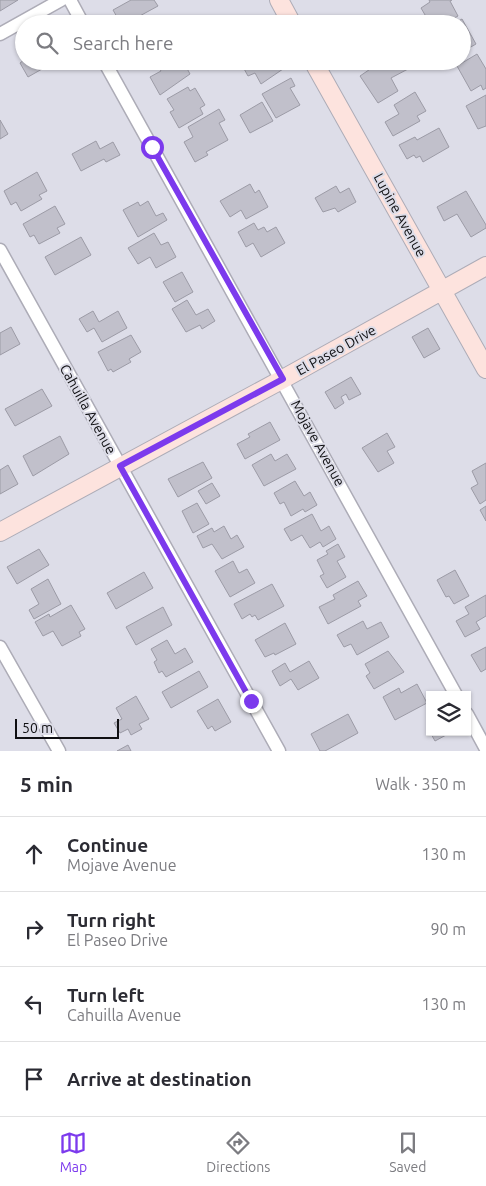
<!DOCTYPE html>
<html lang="en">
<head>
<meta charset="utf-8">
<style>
	:root { --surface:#fff; --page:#f7f7f7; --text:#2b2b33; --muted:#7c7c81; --line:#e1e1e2; --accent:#7c3aed }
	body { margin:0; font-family:Ubuntu,sans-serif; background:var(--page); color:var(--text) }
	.controls { position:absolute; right:15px; bottom:15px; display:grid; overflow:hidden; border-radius:0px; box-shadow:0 1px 4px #0004 }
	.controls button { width:45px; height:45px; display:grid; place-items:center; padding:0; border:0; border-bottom:1px solid var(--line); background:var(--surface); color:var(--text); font:25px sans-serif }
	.scale { position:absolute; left:15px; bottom:12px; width:104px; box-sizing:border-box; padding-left:5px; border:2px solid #0f0f12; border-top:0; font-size:14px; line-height:18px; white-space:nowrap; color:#0f0f12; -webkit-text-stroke:4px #dddde8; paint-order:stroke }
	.stop { position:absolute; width:15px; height:15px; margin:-11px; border:4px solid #7c3aed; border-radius:50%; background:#fff }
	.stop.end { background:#7c3aed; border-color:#fff; box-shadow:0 1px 5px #0008 }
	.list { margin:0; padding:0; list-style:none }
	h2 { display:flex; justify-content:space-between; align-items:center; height:65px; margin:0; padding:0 20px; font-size:21px }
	h2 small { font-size:16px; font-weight:400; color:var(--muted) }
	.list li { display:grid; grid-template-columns:32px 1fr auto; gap:15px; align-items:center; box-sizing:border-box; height:75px; padding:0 20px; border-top:1px solid var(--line) }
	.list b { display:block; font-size:19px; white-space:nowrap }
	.list p { margin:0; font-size:16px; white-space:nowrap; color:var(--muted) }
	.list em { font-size:16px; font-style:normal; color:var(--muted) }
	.icon { flex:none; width:28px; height:28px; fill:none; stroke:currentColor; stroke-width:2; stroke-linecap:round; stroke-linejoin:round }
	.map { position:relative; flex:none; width:486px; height:751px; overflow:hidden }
	.search { position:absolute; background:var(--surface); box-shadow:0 1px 4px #0004; left:15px; right:15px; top:15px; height:55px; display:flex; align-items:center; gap:12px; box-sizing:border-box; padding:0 18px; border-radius:28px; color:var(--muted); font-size:19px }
	.sheet { height:365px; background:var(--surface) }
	nav { display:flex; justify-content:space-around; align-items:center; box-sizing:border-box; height:70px; border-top:1px solid var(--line); background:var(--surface); font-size:14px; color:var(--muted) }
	nav a { display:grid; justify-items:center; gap:2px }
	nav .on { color:var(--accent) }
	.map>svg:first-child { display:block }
	.building { fill:#c1c0cb; stroke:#9c9ba6 }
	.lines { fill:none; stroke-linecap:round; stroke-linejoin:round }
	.street-casing { stroke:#adacb7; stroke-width:15 }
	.secondary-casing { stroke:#adacb7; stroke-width:20 }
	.street { stroke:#fff; stroke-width:12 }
	.secondary { stroke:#fde3de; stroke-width:18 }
	.route { stroke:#7c3aed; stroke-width:6 }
	.labels { text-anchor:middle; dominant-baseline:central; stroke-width:4; stroke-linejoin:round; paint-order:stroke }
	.street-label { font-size:14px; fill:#0f0f12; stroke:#dddde8 }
</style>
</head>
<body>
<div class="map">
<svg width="486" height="751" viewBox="0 0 486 751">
	<rect width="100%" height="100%" fill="#dddde8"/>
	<path class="building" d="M 0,0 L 18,0 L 0,11 Z
		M 131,0 L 154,0 L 158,6 L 125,24 L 121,24 L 113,10 Z
		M 429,0 L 452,0 L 450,1 L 458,16 L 444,24 L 440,24 L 435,16 L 428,20 L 421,8 L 430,2 Z
		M 462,19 L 476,44 L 462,52 L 462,24 L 453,24 Z
		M 477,54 L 486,69 L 486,88 L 483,90 L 481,85 L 471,91 L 457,66 Z
		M 24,60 L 24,61 L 56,61 L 28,77 L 20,63 Z
		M 163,61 L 183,61 L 190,74 L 160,95 L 150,77 L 161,71 L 157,64 Z
		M 248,61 L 279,61 L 283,69 L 261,84 L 255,73 L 248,76 L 243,67 L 249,63 Z
		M 382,61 L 403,61 L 408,69 L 391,78 L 398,91 L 378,103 L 360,76 Z
		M 291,78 L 295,86 L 290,88 L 300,105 L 276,118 L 262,94 Z
		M 188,87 L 190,91 L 195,88 L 205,105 L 200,108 L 203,114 L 179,128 L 170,112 L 174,110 L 167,99 Z
		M 415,92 L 426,111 L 417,116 L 420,121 L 393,136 L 385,122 L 399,114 L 394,105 Z
		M 486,95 L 486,126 L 478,129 L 466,106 Z
		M 262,102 L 273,121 L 250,133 L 240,115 Z
		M 219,109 L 225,120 L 219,123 L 228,140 L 206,152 L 208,155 L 195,162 L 184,142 L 193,137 L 188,127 Z
		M 0,120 L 8,134 L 0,139 Z
		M 439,128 L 449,147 L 423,162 L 420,156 L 416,158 L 414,155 L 407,159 L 399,145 L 415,137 L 417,140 Z
		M 96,141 L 100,149 L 113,142 L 120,155 L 106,162 L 104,159 L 81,171 L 72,154 Z
		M 37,172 L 47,191 L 39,195 L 42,199 L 21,211 L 16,202 L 11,205 L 4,191 Z
		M 250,184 L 255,193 L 259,190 L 268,207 L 246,219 L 241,210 L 230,217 L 220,201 Z
		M 336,186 L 340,193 L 349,188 L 356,202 L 338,212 L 335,208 L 323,212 L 315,198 Z
		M 466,191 L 486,225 L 486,228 L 471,237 L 457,214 L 444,221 L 437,207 Z
		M 148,201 L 156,216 L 163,213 L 167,220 L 138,237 L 123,210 L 138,202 L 140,206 Z
		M 55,206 L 65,224 L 57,228 L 60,233 L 39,244 L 34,235 L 30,237 L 23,224 Z
		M 254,223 L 258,230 L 264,227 L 267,232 L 276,227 L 285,243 L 261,257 L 253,243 L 246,247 L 238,232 Z
		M 154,233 L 161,245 L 168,242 L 176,257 L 156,268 L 150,257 L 138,264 L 128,248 Z
		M 81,237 L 91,255 L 55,275 L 45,257 Z
		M 182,272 L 193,292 L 175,302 L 163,282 Z
		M 187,300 L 196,315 L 208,309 L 215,321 L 202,329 L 200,325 L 186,332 L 172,309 Z
		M 93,311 L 99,322 L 118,311 L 127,328 L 102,342 L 94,328 L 87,332 L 79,319 Z
		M 11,327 L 20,344 L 0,355 L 0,333 Z
		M 428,328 L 440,349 L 424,358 L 412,337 Z
		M 131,335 L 141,352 L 129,359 L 131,362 L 113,372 L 111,369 L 108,371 L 98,352 Z
		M 351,377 L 361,394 L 349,400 L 346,394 L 341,397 L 344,403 L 335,409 L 325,392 Z
		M 42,389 L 52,406 L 15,426 L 5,409 Z
		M 270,422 L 280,440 L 245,459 L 237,444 L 250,437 L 248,434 Z
		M 387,433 L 395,447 L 387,451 L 394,463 L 378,472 L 362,448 Z
		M 60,436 L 69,454 L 33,476 L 23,456 Z
		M 271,454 L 275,461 L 287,454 L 296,469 L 264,486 L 252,465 Z
		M 203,462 L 212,478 L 178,497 L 168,479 Z
		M 486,463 L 486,500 L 480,504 L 471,488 L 478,484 L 472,471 Z
		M 8,465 L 18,484 L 0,494 L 0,470 Z
		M 295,481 L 304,496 L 310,492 L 317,505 L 305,512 L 303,509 L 291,516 L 284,502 L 280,504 L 274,493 Z
		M 212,483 L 220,496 L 206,504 L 198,491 Z
		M 197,503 L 209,524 L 193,533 L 182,511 Z
		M 486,506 L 486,521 L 480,510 Z
		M 312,514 L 321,531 L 329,526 L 336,539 L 323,547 L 320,542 L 310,548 L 302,535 L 291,541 L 284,529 Z
		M 224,526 L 231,539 L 237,535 L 244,547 L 222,559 L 212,544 L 203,548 L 197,536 L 212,528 L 214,532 Z
		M 338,544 L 345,557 L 337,561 L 346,577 L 327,588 L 320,576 L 324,574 L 317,560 L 328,554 L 326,551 Z
		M 39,549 L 49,565 L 17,584 L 7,567 Z
		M 233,561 L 239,573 L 247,569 L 255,583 L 230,597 L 215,571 Z
		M 455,570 L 469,596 L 454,604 L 449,596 L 446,597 L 437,580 Z
		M 144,572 L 153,588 L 116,609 L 107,593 Z
		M 48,579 L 61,604 L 34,619 L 29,610 L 39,604 L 31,589 Z
		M 358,581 L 367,596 L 358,601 L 361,606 L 328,624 L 319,607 L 335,599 L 333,595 Z
		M 272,584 L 284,606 L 258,620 L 255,615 L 252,617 L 250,614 L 242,619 L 234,604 Z
		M 486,595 L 486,616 L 476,622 L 480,629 L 465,637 L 456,621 L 469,614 L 465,607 Z
		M 71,605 L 85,629 L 79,632 L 81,636 L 62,646 L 53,631 L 43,636 L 35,622 L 49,614 L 50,617 Z
		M 163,607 L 172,625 L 136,645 L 126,627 Z
		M 363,621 L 367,629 L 381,622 L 389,637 L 357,655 L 351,644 L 344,647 L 337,635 Z
		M 285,623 L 296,644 L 275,655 L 274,653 L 265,657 L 255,640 Z
		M 167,640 L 175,654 L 185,648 L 193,662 L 166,677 L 162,671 L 159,673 L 154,662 L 157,660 L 151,649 Z
		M 486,647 L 486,669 L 481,672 L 471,655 Z
		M 388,651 L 404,672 L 374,689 L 366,676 L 370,673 L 365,664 Z
		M 309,661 L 319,678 L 298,690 L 291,679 L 280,686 L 272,671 L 285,663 L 290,672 Z
		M 199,671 L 208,687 L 171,708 L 162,692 Z
		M 417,684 L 427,703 L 395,720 L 383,697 L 399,688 L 401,693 Z
		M 136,696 L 149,719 L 139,724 L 142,729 L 131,735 L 128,729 L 120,733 L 114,723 L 122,719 L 116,708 Z
		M 218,699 L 231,722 L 215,731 L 212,726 L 208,729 L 197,711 Z
		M 348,714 L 358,733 L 325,751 L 320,751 L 311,734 Z
		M 430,732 L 447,732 L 448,734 L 435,741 Z
		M 128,745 L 131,751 L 117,751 Z"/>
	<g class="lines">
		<defs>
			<path id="street" d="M 70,0 L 83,24
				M 0,34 L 61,0
				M 104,61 L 456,695
				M 0,250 L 279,751
				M 0,647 L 59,751
				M 467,714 L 486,749"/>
			<path id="secondary" d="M 279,0 L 292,24
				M 313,61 L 486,369
				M 0,532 L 283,379 L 486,266"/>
		</defs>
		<use href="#street" class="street-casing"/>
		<use href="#secondary" class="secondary-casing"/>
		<use href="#street" class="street"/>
		<use href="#secondary" class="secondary"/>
	</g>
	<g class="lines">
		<path class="route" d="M 152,147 L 283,379 L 120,466 L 251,701"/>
	</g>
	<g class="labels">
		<g class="street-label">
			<text transform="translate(400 215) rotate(61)">Lupine Avenue</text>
			<text transform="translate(336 350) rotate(-29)">El Paseo Drive</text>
			<text transform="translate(88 409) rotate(61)">Cahuilla Avenue</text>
			<text transform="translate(318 443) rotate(61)">Mojave Avenue</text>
		</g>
	</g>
</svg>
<div class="controls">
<button><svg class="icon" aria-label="layers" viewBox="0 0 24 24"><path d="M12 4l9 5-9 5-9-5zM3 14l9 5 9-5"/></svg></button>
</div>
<div class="scale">50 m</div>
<div class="stop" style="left:152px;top:147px"></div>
<div class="stop end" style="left:251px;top:701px"></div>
<div class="search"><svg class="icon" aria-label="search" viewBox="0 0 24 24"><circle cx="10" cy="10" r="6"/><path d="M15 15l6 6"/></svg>Search here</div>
</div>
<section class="sheet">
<h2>5 min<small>Walk · 350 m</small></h2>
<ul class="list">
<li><svg class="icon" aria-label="ahead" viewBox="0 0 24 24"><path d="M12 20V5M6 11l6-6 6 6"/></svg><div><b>Continue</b><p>Mojave Avenue</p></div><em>130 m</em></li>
<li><svg class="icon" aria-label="right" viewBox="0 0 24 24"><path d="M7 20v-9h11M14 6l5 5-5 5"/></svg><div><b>Turn right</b><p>El Paseo Drive</p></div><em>90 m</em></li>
<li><svg class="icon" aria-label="left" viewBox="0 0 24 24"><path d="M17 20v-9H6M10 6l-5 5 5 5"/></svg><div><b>Turn left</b><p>Cahuilla Avenue</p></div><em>130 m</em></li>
<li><svg class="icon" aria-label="arrive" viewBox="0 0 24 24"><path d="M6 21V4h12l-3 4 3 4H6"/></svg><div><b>Arrive at destination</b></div></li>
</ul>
</section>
<nav>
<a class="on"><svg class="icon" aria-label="map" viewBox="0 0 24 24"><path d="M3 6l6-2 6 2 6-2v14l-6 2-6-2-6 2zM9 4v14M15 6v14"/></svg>Map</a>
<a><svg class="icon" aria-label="directions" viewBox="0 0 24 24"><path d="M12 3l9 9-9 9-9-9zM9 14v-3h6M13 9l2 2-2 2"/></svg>Directions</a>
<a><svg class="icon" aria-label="saved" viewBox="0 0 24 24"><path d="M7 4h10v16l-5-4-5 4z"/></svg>Saved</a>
</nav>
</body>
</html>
